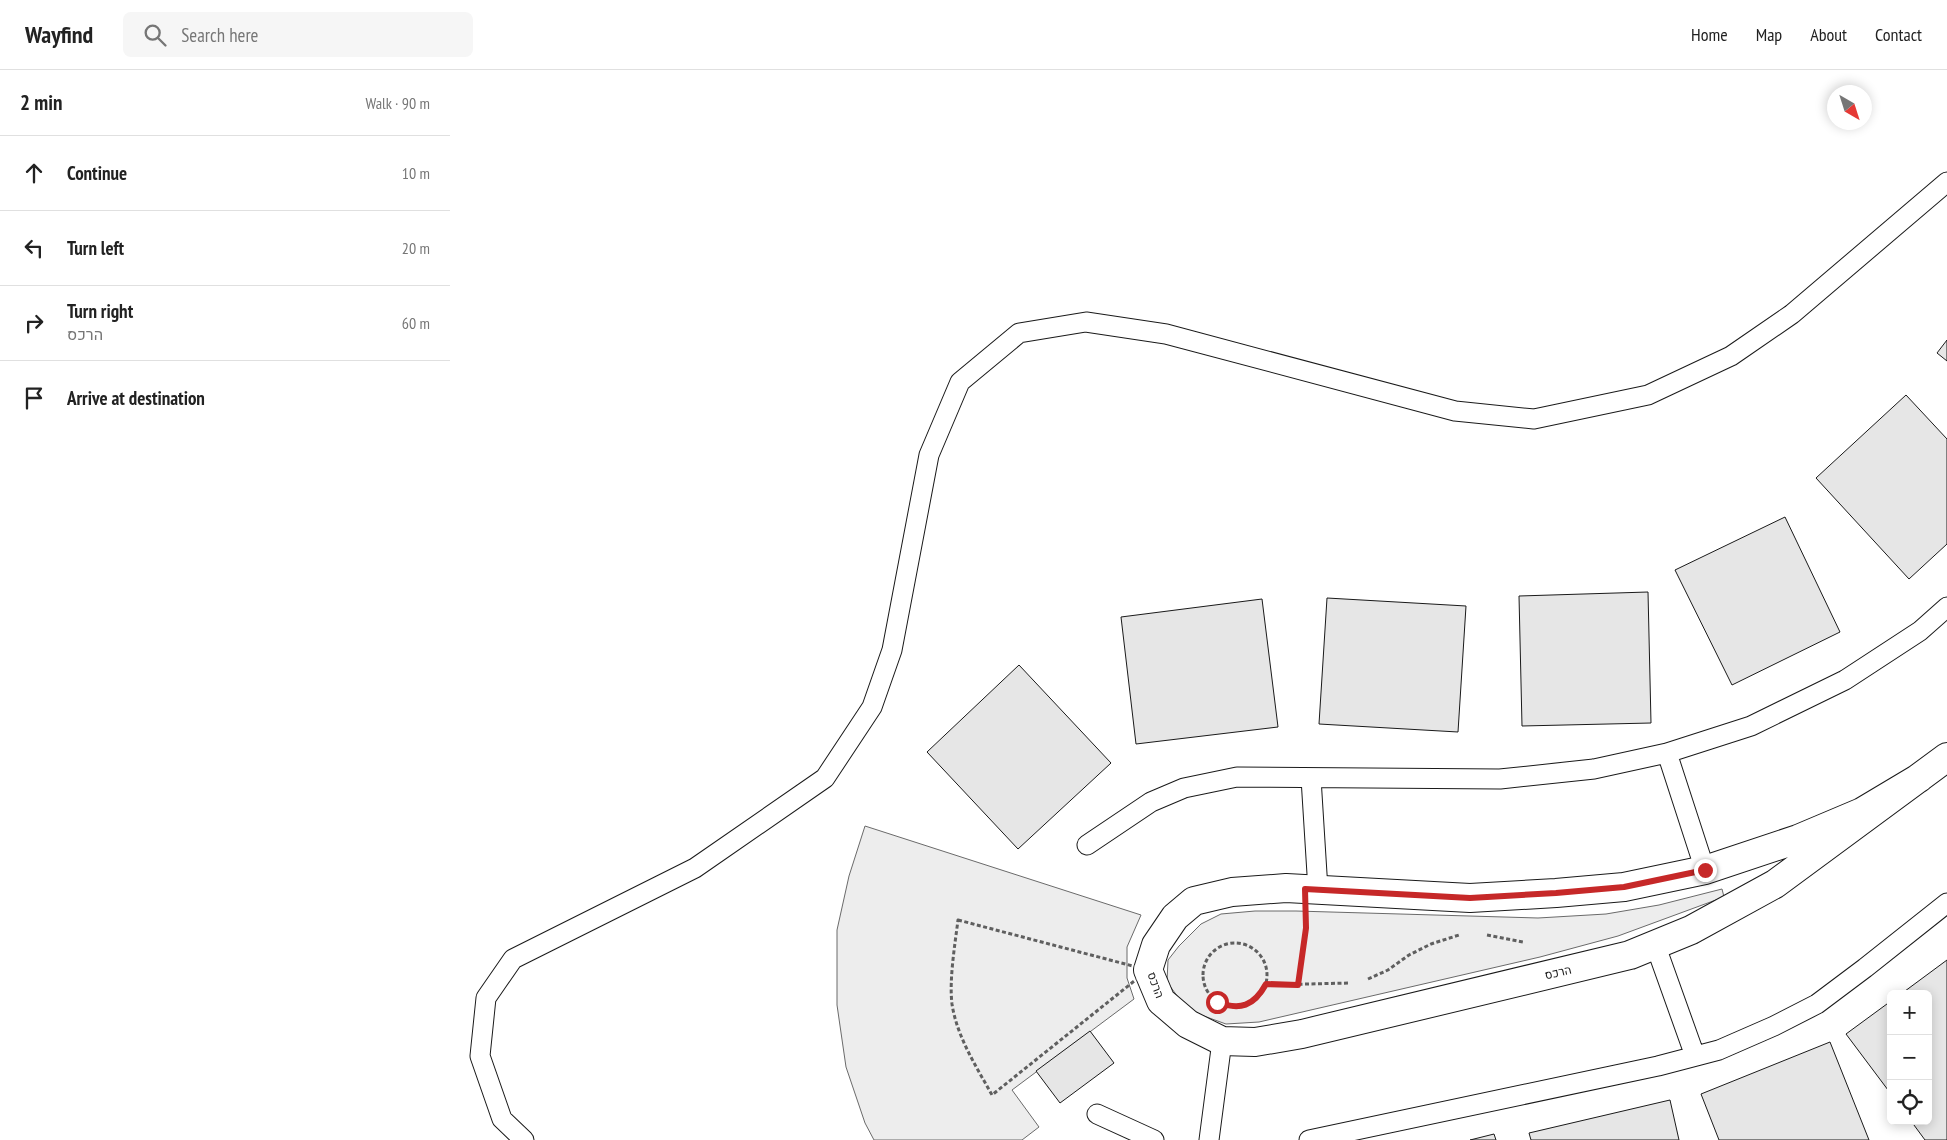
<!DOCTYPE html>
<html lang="en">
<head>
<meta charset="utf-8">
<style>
	:root { --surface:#fff; --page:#f6f6f6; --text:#222; --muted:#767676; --line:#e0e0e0 }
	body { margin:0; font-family:"PT Sans Narrow",Heebo,sans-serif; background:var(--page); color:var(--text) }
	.controls { position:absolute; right:15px; bottom:15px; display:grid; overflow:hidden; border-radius:8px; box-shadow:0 2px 12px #0003 }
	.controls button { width:45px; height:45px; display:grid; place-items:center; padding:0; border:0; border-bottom:1px solid var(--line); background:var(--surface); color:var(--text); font:25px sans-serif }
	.compass { position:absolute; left:1377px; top:15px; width:45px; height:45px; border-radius:50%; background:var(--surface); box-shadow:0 2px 12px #0003; rotate:141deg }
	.stop { position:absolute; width:15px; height:15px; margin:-11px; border:4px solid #c62828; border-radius:50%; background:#fff }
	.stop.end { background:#c62828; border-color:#fff; box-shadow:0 1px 5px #0008 }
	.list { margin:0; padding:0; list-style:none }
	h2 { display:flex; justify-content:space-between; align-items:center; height:65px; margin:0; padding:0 20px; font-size:21px }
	h2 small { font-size:16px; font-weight:400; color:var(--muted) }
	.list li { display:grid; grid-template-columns:32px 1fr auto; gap:15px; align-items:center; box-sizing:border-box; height:75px; padding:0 20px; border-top:1px solid var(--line) }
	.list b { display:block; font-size:19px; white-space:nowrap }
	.list p { margin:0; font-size:16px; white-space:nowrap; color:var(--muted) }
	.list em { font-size:16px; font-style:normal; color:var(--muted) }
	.icon { flex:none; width:28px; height:28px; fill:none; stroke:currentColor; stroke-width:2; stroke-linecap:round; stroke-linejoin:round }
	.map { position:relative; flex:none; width:1497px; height:1070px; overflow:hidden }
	header { display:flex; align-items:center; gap:30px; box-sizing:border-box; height:70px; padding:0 25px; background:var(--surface); border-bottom:1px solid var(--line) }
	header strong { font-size:24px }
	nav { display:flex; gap:28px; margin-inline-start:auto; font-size:18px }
	.search { width:350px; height:45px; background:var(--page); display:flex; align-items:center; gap:12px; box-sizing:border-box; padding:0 18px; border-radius:8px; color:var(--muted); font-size:19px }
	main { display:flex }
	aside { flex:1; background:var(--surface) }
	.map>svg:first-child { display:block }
	.built { fill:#ededed; stroke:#6a6a6a }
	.building { fill:#e6e6e6; stroke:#1a1a1a }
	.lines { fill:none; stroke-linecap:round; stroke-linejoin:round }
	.service-casing { stroke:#1a1a1a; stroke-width:21 }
	.minor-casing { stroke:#1a1a1a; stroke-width:30 }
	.path { stroke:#5f5f5f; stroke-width:3; stroke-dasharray:4 2.5; stroke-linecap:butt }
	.service { stroke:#fff; stroke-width:19 }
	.minor { stroke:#fff; stroke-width:28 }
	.route { stroke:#c62828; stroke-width:6 }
	.labels { text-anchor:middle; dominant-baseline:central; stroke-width:4; stroke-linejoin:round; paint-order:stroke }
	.street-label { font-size:12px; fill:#1a1a1a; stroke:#fff }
</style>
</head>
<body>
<header>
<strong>Wayfind</strong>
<div class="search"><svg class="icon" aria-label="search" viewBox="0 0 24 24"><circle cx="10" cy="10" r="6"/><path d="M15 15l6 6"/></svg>Search here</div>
<nav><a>Home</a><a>Map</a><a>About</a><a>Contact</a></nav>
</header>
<main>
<aside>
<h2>2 min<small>Walk · 90 m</small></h2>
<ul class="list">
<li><svg class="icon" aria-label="ahead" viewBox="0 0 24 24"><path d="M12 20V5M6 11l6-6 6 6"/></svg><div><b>Continue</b></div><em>10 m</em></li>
<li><svg class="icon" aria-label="left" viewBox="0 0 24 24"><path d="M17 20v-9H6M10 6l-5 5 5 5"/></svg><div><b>Turn left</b></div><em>20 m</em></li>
<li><svg class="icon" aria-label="right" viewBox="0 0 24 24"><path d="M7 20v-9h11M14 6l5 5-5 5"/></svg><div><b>Turn right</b><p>הרכס</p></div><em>60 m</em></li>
<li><svg class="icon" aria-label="arrive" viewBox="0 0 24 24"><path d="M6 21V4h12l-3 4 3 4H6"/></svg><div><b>Arrive at destination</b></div></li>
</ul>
</aside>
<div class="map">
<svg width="1497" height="1070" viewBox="0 0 1497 1070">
	<rect width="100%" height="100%" fill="#fff"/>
	<path class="built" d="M 415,756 L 691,845 L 677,877 L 677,908 L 684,929 L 562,1020 L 589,1057 L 572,1070 L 424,1070 L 415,1053 L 396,997 L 387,935 L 387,860 L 399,806 Z
		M 1272,819 L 1274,827 L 1168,866 L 1090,887 L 809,952 L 776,954 L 751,945 L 733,934 L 717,912 L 718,890 L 729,876 L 751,854 L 771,844 L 805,841 L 846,841 L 1088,848 L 1156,844 L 1209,835 Z"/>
	<path class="building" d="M 1497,270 L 1497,291 L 1487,283 Z
		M 1456,325 L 1497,369 L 1497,474 L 1459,509 L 1366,408 Z
		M 1335,447 L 1390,562 L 1282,615 L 1225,500 Z
		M 1198,522 L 1201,653 L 1072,656 L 1069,526 Z
		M 877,528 L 1016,536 L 1008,662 L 869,654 Z
		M 812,529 L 828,657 L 686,674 L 671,547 Z
		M 569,595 L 661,693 L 568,779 L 477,682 Z
		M 1497,890 L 1497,1070 L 1475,1070 L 1461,1051 L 1478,1051 L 1478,924 L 1451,924 Z
		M 1441,931 L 1441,1024 L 1396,964 Z
		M 640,961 L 664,993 L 610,1033 L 586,1001 Z
		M 1380,972 L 1419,1070 L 1269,1070 L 1251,1024 Z
		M 1220,1030 L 1229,1070 L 1081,1070 L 1079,1063 Z
		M 1044,1064 L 1046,1070 L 1020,1070 Z"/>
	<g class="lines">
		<defs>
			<path id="service" d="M 1217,683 L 1255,800
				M 861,708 L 868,820
				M 637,775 L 701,732 L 734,718 L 787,707 L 1050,709 L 1144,699 L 1217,683 L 1301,656 L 1395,610 L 1470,561 L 1497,537
				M 1205,874 L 1245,986
				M 647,1044 L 704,1070
				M 74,1070 L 52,1049 L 30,986 L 36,928 L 63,889 L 245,798 L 375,708 L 422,637 L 442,580 L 479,385 L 510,312 L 569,263 L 636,252 L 716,264 L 1005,341 L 1084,349 L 1198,325 L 1281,286 L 1342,244 L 1497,112
				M 759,1070 L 772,971
				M 859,1070 L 1208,996 L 1269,980 L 1324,956 L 1367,934 L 1415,898 L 1497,833"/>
			<path id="minor" d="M 1469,708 L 1412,742 L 1348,769 L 1255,800 L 1174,817 L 1106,823 L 1020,828 L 836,818 L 782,822 L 744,831 L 725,847 L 706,875 L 698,900 L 711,931 L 738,954 L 772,971 L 805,972 L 852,964 L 1180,885 L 1241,860 L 1325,814 L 1497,687"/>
		</defs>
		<use href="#service" class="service-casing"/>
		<use href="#minor" class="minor-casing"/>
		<path class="path" d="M 508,850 L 698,900 L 542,1025 C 526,996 507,967 502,934 C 499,910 505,874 508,850 Z
			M 1037,865 L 1073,872
			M753 905a32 32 0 1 1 64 0a32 32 0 1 1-64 0Z
			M 918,909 L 938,900 L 959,885 L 981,874 L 1009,865
			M 816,915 L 900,913
			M 848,915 L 856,854"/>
		<use href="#service" class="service"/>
		<use href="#minor" class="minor"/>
	</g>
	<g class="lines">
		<path class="route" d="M 767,932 C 790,941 804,936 816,914 L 848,915 L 856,858 L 855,819 L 1020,828 L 1106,823 L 1174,817 L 1255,800"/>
	</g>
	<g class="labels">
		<g class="street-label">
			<text transform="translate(1108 902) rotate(-13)">הרכס</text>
			<text transform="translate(706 915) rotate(70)">הרכס</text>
		</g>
	</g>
</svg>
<div class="controls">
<button>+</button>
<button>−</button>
<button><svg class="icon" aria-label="locate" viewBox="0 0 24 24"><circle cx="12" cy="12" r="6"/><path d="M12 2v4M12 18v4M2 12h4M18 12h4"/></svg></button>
</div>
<svg class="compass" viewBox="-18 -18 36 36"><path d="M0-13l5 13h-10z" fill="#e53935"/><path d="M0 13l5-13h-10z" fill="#767676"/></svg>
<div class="stop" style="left:767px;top:932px"></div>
<div class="stop end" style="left:1255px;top:800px"></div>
</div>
</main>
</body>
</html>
